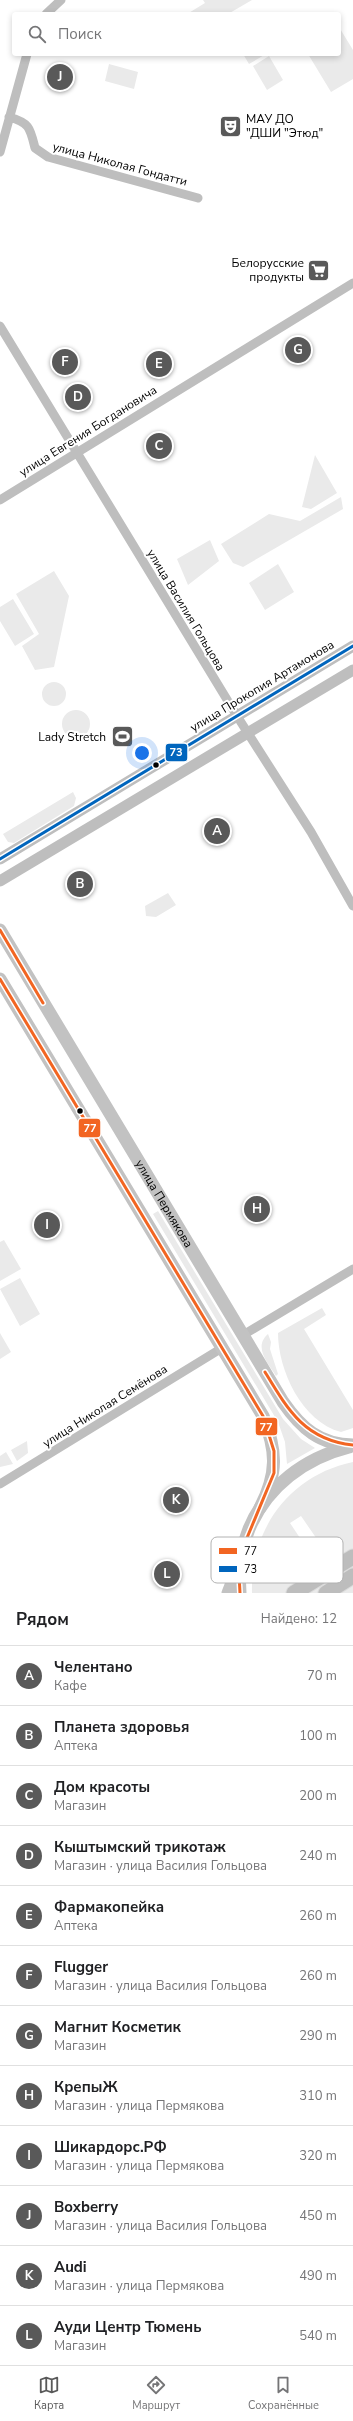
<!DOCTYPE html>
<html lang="ru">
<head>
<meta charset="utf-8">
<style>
	:root { --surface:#fff; --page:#f2f2f2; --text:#202124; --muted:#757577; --line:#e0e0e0; --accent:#595959 }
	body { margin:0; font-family:"Nunito Sans",sans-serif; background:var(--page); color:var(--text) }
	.you { position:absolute; left:142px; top:753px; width:14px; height:14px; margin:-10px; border:3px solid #fff; border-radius:50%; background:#1a73e8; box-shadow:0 0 0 6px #1a73e833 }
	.badge { display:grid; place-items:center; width:26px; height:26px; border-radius:50%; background:var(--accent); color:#fff; font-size:13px; font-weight:700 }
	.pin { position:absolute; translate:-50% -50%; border:2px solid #fff; box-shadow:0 1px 4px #0006 }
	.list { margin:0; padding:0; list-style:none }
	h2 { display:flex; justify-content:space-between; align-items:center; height:52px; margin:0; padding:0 16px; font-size:17px }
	h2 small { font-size:13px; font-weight:400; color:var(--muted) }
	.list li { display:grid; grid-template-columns:26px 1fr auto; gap:12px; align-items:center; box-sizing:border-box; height:60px; padding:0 16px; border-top:1px solid var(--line) }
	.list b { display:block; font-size:15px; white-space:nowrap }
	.list p { margin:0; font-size:13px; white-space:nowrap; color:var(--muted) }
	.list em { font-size:13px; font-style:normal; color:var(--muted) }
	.icon { flex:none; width:22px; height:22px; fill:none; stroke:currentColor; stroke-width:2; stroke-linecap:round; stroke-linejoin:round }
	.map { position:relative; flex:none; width:353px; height:1593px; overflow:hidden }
	.search { position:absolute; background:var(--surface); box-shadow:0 2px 6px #0003; left:12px; right:12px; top:12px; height:44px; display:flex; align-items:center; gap:10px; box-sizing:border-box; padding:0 14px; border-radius:4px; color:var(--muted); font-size:15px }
	.sheet { height:772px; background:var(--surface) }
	nav { display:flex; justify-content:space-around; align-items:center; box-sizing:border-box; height:56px; border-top:1px solid var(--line); background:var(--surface); font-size:11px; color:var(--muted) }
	nav a { display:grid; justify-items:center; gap:2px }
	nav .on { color:var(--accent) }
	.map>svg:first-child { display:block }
	.green { fill:#eaeaea; fill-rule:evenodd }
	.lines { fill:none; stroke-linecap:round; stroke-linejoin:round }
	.trunk-casing { stroke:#dbdbdb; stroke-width:17 }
	.minor { stroke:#bebebe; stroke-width:9 }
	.tertiary { stroke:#bebebe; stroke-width:11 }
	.secondary { stroke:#c2c2c2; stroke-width:13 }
	.trunk { stroke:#bdbdbd; stroke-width:15 }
	.bus-1-casing { stroke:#fff; stroke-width:6 }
	.bus-2-casing { stroke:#fff; stroke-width:6 }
	.bus-1 { stroke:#f26522; stroke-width:3 }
	.bus-2 { stroke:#0065bd; stroke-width:3 }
	.bus-dot { fill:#000; stroke:#fff; stroke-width:1.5 }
	.labels { text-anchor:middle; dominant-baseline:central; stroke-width:4; stroke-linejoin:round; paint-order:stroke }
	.poi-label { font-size:12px; fill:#000; stroke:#fff; text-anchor:end }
	.street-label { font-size:12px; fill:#000; stroke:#fff }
	.key { fill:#fff; stroke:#b2b2b2; stroke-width:1 }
	.key-label { font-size:11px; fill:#000 }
	.line-badge { stroke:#fff; stroke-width:1.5 }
	.badge-label { font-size:11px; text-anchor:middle; font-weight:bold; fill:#fff }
</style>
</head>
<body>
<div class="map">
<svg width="353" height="1593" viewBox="0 0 353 1593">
	<rect width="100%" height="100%" fill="#fff"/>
	<path class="green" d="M 203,0 L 252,0 L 228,14 L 187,14 L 205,3 Z
		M 339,27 L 353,50 L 353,79 L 331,92 L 308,54 L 339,54 Z
		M 243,54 L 266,54 L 249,64 Z
		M 269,56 L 283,80 L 267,90 L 253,66 Z
		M 109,64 L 138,72 L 134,89 L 105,81 Z
		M 315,455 L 337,493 L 311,509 L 302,507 Z
		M 341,497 L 343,509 L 243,567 L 233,563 L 221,544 L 269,514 L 300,521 Z
		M 210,540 L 219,561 L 188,585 L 177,559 Z
		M 278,564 L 294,592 L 265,610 L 249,583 Z
		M 54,571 L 69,596 L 54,667 L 35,670 L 22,646 L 39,634 L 16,594 Z
		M 13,599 L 34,634 L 15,646 L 0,621 L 0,607 Z
		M42 694a12 12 0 1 1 24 0a12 12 0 1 1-24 0Z
		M62 724a14 14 0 1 1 28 0a14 14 0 1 1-28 0Z
		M 73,792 L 76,798 L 74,806 L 14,843 L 8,842 L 3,834 Z
		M 168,893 L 176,905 L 156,917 L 146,916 L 145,906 Z
		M 158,1211 L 283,1419 L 301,1439 L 315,1448 L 287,1464 L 285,1442 L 278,1422 L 153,1214 Z
		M 4,1240 L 21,1269 L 0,1281 L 0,1242 Z
		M 20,1278 L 40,1314 L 20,1326 L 0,1289 Z
		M 322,1308 L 326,1315 L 304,1329 L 353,1410 L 353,1428 L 341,1432 C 302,1422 278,1370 278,1333 Z
		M 0,1333 L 11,1352 L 0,1359 Z
		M 268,1334 L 271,1342 L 270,1349 L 278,1374 L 276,1376 C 268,1363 253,1347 268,1334 Z
		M 27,1441 L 28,1453 L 17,1461 L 11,1450 Z
		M 6,1452 L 13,1464 L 0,1467 L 0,1456 Z
		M 353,1462 L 353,1593 L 252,1593 C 250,1529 290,1475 353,1462 ZM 301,1516 L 321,1545 L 310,1553 L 290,1523 Z"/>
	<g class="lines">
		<defs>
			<path id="trunk" d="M 294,1593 L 353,1557
				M 326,1593 L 353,1576"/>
		</defs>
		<use href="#trunk" class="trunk-casing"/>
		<path class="minor" d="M 46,14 L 61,0
			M 9,117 C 30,123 30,128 35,148 L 48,157 L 198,198
			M 0,152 L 27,54
			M 0,326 L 237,716 L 311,832 L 353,906
			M 0,500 L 353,283
			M 243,1335 L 353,1269
			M 0,1484 L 222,1348"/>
		<path class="tertiary" d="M 0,859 L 353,646
			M 0,881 L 353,670"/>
		<g class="secondary">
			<path id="s1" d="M 0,930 L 283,1402 C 301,1428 320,1445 353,1445"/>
			<path d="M 0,979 L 263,1416 C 277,1451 278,1473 260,1508"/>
			<path d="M 239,1571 L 240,1593"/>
			<path d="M 228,1593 C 237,1572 241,1550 249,1529 C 267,1486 305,1458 349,1447"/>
		</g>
		<use href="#trunk" class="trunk"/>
		<defs>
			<path id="bus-1" d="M 0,930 L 43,1003
				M 0,979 L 263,1416 L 274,1451 L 274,1473 L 244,1545 L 239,1574 L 240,1593
				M 265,1372 C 288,1410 305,1440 353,1445"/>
			<path id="bus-2" d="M 0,859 L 353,646"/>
		</defs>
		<use href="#bus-1" class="bus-1-casing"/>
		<use href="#bus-2" class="bus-2-casing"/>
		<use href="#bus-1" class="bus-1"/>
		<use href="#bus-2" class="bus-2"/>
	</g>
	<defs>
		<symbol id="theatre-square" viewBox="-11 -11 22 22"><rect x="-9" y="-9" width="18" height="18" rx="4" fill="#595959" stroke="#fff"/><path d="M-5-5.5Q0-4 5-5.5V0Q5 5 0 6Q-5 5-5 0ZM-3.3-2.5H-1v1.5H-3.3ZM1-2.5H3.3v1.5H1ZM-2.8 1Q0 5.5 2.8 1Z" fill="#fff"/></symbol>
		<symbol id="supermarket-square" viewBox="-11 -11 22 22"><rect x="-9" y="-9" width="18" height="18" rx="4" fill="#595959" stroke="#fff"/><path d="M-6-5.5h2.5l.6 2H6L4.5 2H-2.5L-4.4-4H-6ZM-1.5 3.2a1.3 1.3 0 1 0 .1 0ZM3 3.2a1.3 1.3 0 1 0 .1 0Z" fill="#fff"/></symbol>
		<symbol id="stadium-square" viewBox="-11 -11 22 22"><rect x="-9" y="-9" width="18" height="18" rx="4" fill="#595959" stroke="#fff"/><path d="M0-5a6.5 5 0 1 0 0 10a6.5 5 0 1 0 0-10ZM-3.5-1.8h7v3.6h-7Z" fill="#fff"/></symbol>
	</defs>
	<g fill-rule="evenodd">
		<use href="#theatre-square" x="218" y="114" width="25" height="25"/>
		<use href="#supermarket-square" x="306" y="258" width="25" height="25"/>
		<use href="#stadium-square" x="110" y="724" width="25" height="25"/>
	</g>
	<g class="bus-dot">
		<circle cx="156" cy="765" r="3.5"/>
		<circle cx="80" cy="1111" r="3.5"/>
	</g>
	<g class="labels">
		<g class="poi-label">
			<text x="246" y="119" text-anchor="start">МАУ ДО<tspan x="246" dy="14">"ДШИ "Этюд"</tspan></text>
			<text x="304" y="263">Белорусские<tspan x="304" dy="14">продукты</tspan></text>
			<text x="106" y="737">Lady Stretch</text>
		</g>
		<g class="street-label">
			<text transform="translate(120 164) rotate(15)">улица Николая Гондатти</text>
			<text transform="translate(88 431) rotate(-32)">улица Евгения Богдановича</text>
			<text transform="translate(186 610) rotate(59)">улица Василия Гольцова</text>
			<text transform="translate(262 686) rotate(-31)">улица Прокопия Артамонова</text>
			<text stroke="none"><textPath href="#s1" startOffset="319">улица Пермякова</textPath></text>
			<text transform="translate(105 1406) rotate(-32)">улица Николая Семёнова</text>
		</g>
	</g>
	<rect x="211" y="1537" width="132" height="46" rx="6" class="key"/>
	<rect x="219" y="1548" width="18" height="6" fill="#f26522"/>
	<rect x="219" y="1566" width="18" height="6" fill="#0065bd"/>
	<g class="key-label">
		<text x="244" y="1555">77</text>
		<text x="244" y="1573">73</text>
	</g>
	<g class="line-badge">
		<rect x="165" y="743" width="23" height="19" rx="4" fill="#0065bd"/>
		<rect x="78" y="1118" width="23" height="20" rx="4" fill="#f26522"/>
		<rect x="255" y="1417" width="23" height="19" rx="4" fill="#f26522"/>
	</g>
	<g class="badge-label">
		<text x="176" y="756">73</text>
		<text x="90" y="1132">77</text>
		<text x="266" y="1431">77</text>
	</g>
</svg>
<div class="you"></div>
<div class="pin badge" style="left:217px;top:831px">A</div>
<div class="pin badge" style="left:80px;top:884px">B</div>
<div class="pin badge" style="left:159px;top:446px">C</div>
<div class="pin badge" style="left:78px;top:397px">D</div>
<div class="pin badge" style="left:159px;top:364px">E</div>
<div class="pin badge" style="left:65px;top:362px">F</div>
<div class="pin badge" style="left:298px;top:350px">G</div>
<div class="pin badge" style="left:257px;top:1209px">H</div>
<div class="pin badge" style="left:47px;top:1225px">I</div>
<div class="pin badge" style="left:60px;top:77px">J</div>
<div class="pin badge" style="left:176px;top:1500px">K</div>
<div class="pin badge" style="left:167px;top:1574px">L</div>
<div class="search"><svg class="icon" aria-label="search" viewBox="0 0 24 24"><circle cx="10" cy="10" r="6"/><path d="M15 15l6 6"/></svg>Поиск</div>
</div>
<section class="sheet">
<h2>Рядом<small>Найдено: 12</small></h2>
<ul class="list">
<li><span class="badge">A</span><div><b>Челентано</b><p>Кафе</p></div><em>70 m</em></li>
<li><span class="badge">B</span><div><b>Планета здоровья</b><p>Аптека</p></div><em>100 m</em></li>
<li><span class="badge">C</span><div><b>Дом красоты</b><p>Магазин</p></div><em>200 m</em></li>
<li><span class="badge">D</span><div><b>Кыштымский трикотаж</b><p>Магазин · улица Василия Гольцова</p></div><em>240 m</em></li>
<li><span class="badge">E</span><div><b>Фармакопейка</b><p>Аптека</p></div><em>260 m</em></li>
<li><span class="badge">F</span><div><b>Flugger</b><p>Магазин · улица Василия Гольцова</p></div><em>260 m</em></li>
<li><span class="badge">G</span><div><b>Магнит Косметик</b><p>Магазин</p></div><em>290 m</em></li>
<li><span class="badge">H</span><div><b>КрепыЖ</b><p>Магазин · улица Пермякова</p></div><em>310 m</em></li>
<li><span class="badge">I</span><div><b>Шикардорс.РФ</b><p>Магазин · улица Пермякова</p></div><em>320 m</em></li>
<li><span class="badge">J</span><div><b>Boxberry</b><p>Магазин · улица Василия Гольцова</p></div><em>450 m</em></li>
<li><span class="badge">K</span><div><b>Audi</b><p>Магазин · улица Пермякова</p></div><em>490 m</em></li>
<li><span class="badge">L</span><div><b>Ауди Центр Тюмень</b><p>Магазин</p></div><em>540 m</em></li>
</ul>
</section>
<nav>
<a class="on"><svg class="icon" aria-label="map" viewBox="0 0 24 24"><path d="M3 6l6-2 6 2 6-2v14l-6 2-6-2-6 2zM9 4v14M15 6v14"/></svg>Карта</a>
<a><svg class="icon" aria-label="directions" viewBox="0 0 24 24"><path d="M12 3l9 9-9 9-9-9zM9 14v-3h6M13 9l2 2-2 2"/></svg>Маршрут</a>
<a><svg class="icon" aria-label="saved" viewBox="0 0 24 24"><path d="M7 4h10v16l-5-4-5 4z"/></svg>Сохранённые</a>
</nav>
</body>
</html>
